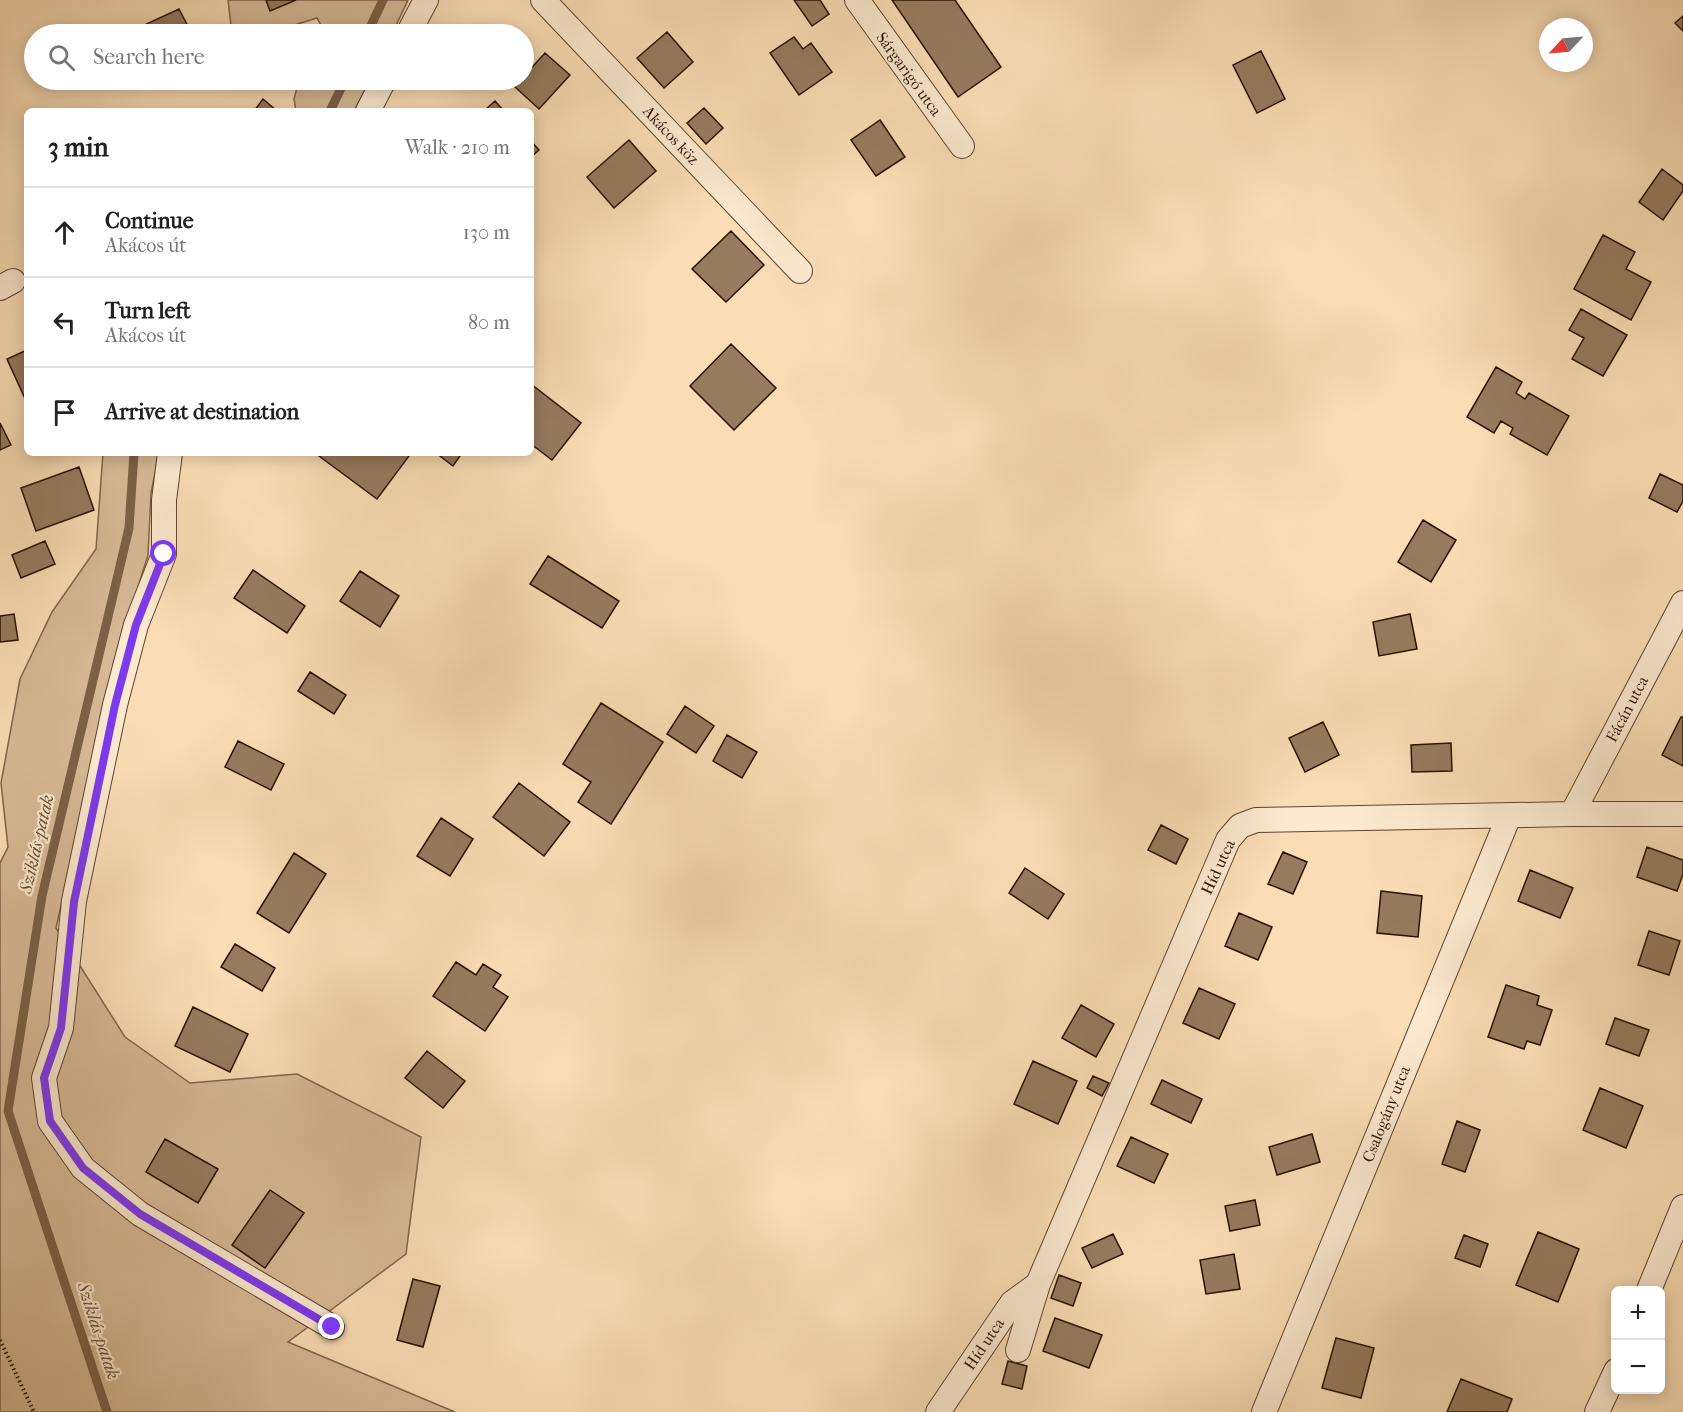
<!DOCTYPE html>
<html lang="en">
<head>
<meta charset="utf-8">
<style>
	:root { --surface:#fff; --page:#f6f6f6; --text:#202124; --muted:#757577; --line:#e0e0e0 }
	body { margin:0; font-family:"IM FELL French Canon",serif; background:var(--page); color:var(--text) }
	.controls { position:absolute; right:18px; bottom:18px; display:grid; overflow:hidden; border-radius:9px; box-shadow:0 3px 15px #0003 }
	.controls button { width:54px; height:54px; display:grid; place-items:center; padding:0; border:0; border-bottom:2px solid var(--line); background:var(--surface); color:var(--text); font:30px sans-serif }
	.compass { position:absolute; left:1539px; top:18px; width:54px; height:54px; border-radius:50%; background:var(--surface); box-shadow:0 3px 15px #0003; rotate:244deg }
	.stop { position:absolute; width:18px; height:18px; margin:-14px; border:4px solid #7c3aed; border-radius:50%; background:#fff }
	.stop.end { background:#7c3aed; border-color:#fff; box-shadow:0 2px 6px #0008 }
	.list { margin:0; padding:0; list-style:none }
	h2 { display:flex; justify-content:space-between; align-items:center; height:78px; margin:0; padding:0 24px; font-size:26px }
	h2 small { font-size:20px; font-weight:400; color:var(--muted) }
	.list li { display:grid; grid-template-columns:39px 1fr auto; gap:18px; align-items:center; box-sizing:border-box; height:90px; padding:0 24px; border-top:2px solid var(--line) }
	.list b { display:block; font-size:22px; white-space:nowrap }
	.list p { margin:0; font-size:20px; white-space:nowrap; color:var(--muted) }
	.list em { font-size:20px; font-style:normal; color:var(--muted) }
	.icon { flex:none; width:33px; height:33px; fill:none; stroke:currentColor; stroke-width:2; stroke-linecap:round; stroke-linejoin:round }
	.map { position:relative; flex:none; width:1683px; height:1412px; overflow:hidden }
	.search { position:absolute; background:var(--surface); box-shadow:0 3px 15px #0003; left:24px; top:24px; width:510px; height:66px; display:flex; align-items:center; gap:15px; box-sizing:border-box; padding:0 21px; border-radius:33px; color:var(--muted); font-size:22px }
	.panel { position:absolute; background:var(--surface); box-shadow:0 3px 15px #0003; left:24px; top:108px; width:510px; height:348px; border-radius:9px }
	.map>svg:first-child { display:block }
	.green { fill:#d7ba96; stroke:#80654b; stroke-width:1.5 }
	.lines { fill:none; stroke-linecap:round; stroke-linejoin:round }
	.stream { stroke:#7c6147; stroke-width:9 }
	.building { fill:#967b5e; stroke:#2a1000; stroke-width:1.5 }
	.street-casing { stroke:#5e432d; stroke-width:26 }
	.path { stroke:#2a1000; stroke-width:4; stroke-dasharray:1.5 3; stroke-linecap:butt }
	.street { stroke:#fce9cf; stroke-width:24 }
	.route { stroke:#7c3aed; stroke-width:8 }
	.labels { text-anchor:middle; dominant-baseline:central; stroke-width:4.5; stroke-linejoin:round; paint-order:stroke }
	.street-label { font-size:16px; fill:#2a1000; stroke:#fce9cf }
	.water-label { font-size:18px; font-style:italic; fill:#684d36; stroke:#fce9cf }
</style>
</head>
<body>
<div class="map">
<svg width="1683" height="1412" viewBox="0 0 1683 1412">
	<rect width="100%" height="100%" fill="#faddb5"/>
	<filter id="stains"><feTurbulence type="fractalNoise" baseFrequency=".00333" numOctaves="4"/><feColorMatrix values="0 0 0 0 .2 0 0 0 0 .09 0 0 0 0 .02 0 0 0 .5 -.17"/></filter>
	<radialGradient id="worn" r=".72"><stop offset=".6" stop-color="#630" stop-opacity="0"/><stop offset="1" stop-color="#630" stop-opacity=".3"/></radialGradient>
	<path class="green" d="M 228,0 L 408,0 L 392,34 L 326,34 L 317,18 L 266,34 L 232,34 Z
		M 299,80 L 370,80 L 354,111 L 296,111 L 294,99 Z
		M 103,453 L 159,453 L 151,493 L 148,555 L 116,657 L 56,928 L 125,1037 L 190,1083 L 297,1074 L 421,1137 L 406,1254 L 288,1342 L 455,1412 L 0,1412 L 0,863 L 8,847 L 1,783 L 20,679 L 52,612 L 96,549 Z"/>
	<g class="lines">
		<path class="stream" d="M 367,34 L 383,0
			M 330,111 L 345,80
			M 107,1412 L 8,1111 L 42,896 L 129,528 L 134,453"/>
	</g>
	<path class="building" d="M 266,0 L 296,0 L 270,11 Z
		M 794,0 L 820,0 L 829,14 L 812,26 Z
		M 892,0 L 955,0 L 1001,67 L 958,97 Z
		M 179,9 L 192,34 L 146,34 L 142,26 Z
		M 1683,16 L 1683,31 L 1675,23 Z
		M 667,32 L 693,62 L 664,88 L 637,58 Z
		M 794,37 L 803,49 L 811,43 L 832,72 L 799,95 L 770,53 Z
		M 1261,51 L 1285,99 L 1257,113 L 1233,65 Z
		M 545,53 L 570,75 L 539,109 L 514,86 L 520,80 L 524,80 L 524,76 Z
		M 263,99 L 277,111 L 254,111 Z
		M 495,101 L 504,111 L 484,111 Z
		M 704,108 L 723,128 L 706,144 L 687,123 Z
		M 880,120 L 905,157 L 876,176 L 851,140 Z
		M 629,140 L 656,171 L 614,208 L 587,177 Z
		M 531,141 L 539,150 L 531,157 Z
		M 1662,169 L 1683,185 L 1683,191 L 1663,220 L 1639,202 Z
		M 731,231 L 764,265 L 726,302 L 692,269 Z
		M 1603,235 L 1635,252 L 1626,269 L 1651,282 L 1631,320 L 1574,289 Z
		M 1581,309 L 1627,335 L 1603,376 L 1572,359 L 1584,338 L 1569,330 Z
		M 731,344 L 776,388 L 734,430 L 690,386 Z
		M 27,350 L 27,403 L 7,359 Z
		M 1496,367 L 1522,382 L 1516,393 L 1525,399 L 1529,393 L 1569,416 L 1547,455 L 1510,434 L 1513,428 L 1501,421 L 1494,433 L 1467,417 Z
		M 531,384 L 581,423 L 552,460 L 531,444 Z
		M 0,423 L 11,445 L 0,450 Z
		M 315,453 L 405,453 L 409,456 L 377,499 Z
		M 436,453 L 462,453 L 453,466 Z
		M 79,467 L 94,510 L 36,531 L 21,488 Z
		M 1660,474 L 1683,485 L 1683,501 L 1677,512 L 1649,498 Z
		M 1423,520 L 1456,540 L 1431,582 L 1398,562 Z
		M 45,541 L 55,564 L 21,578 L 12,555 Z
		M 548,556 L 619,601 L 602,628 L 530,584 Z
		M 253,570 L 305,606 L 287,633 L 234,598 Z
		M 360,571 L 399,596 L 380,627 L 340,601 Z
		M 14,614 L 18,640 L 0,642 L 0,616 Z
		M 1410,614 L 1417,649 L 1379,656 L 1373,622 Z
		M 310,672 L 346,695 L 334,714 L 298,691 Z
		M 601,703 L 663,742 L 611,824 L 578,802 L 591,782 L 563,764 Z
		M 685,706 L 714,726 L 696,753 L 667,734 Z
		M 1681,717 L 1683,717 L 1683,766 L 1662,755 Z
		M 1323,722 L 1339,755 L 1305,772 L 1289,738 Z
		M 727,735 L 757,752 L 742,778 L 713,761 Z
		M 238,741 L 284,764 L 271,790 L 225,767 Z
		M 1451,743 L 1452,771 L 1412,772 L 1411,745 Z
		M 519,783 L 570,822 L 544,856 L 493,817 Z
		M 441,818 L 473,839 L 450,876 L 417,856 Z
		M 1161,825 L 1188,839 L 1176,864 L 1148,850 Z
		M 1647,847 L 1683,860 L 1683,874 L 1677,891 L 1637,877 Z
		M 1283,852 L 1307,862 L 1293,894 L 1268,884 Z
		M 294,853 L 326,874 L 289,933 L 257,913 Z
		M 1025,868 L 1064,894 L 1048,919 L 1009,893 Z
		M 1530,870 L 1573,888 L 1560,918 L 1518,901 Z
		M 1381,891 L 1422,896 L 1418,937 L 1377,933 Z
		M 1239,913 L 1272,927 L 1258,960 L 1225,946 Z
		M 1649,931 L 1680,941 L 1669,975 L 1638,965 Z
		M 235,944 L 275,968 L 262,991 L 221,967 Z
		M 456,962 L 476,975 L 483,964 L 501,975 L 493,987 L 508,997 L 485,1031 L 433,996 Z
		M 1506,985 L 1539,996 L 1537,1005 L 1552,1010 L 1540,1045 L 1527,1041 L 1524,1049 L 1488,1037 Z
		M 1199,988 L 1235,1004 L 1219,1039 L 1183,1023 Z
		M 1081,1005 L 1114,1024 L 1096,1057 L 1062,1038 Z
		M 193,1007 L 248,1034 L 230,1072 L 175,1046 Z
		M 1615,1018 L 1649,1030 L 1639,1056 L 1606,1044 Z
		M 427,1051 L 465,1081 L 443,1108 L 405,1078 Z
		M 1033,1061 L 1077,1081 L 1058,1124 L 1014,1104 Z
		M 1093,1076 L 1109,1083 L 1102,1096 L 1087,1088 Z
		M 1162,1080 L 1202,1099 L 1191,1123 L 1151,1104 Z
		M 1600,1088 L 1643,1106 L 1626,1148 L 1583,1130 Z
		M 1457,1121 L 1480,1130 L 1465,1172 L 1442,1164 Z
		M 1312,1134 L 1320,1162 L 1277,1175 L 1269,1147 Z
		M 1131,1137 L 1168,1154 L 1154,1183 L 1117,1166 Z
		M 165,1139 L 218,1169 L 198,1203 L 146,1172 Z
		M 270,1190 L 304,1213 L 265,1268 L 232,1245 Z
		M 1255,1200 L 1260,1225 L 1230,1231 L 1225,1206 Z
		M 1538,1232 L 1579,1249 L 1558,1302 L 1516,1285 Z
		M 1113,1234 L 1123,1254 L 1092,1268 L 1082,1248 Z
		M 1464,1235 L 1488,1244 L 1480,1267 L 1455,1258 Z
		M 1234,1254 L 1240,1289 L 1206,1294 L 1200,1260 Z
		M 1059,1275 L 1081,1283 L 1073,1306 L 1051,1298 Z
		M 413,1279 L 440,1286 L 423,1347 L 397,1340 Z
		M 1055,1318 L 1102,1335 L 1089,1368 L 1043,1351 Z
		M 1336,1338 L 1374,1348 L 1361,1398 L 1322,1388 Z
		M 1008,1361 L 1027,1366 L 1022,1389 L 1002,1384 Z
		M 1461,1379 L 1512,1399 L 1507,1412 L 1447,1412 Z"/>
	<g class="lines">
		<defs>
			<path id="street" d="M 543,0 L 800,271
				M 857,0 L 962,146
				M 408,34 L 426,0
				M 368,111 L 384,80
				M 0,288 L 13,281
				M 170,453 L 164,500 L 164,554 L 136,625 L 115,705 L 74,901 L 61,1028 L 44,1078 L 50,1121 L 83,1168 L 140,1214 L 332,1327
				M 1572,814 L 1683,603
				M 1649,1290 L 1683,1207
				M 1018,1350 L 1038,1284
				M 938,1412 L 1012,1303 L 1038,1284 L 1228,840 L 1240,826 L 1256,820 L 1572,814 L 1683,814
				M 1264,1412 L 1509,816
				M 1597,1412 L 1616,1371"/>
		</defs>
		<use href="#street" class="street-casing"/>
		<path class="path" d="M 0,1340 L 34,1412"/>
		<use href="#street" class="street"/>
	</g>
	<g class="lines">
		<path class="route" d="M 164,554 L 136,625 L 115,705 L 74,902 L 61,1028 L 44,1078 L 50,1121 L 83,1168 L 140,1214 L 332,1327"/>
	</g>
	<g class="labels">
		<g class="street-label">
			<text transform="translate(909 74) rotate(54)">Sárgarigó utca</text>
			<text transform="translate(671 135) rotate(47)">Akácos köz</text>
			<text transform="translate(1627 709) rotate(-62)">Fácán utca</text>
			<text transform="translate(1218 867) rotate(-65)">Híd utca</text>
			<text transform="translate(1386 1114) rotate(-68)">Csalogány utca</text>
			<text transform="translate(984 1344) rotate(-56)">Híd utca</text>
		</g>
		<g class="water-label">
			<text transform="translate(37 844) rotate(-77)">Sziklás-patak</text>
			<text transform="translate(98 1331) rotate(72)">Sziklás-patak</text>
		</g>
	</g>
	<rect width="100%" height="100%" filter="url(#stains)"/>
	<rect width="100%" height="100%" fill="url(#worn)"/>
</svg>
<div class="controls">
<button>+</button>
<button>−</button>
</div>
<svg class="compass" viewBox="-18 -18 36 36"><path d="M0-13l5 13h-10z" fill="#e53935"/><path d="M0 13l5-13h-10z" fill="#757577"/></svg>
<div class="stop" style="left:164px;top:554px"></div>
<div class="stop end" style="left:332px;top:1327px"></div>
<div class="search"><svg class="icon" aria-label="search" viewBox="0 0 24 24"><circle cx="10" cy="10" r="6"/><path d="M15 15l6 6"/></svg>Search here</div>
<section class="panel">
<h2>3 min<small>Walk · 210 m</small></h2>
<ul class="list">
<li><svg class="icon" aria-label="ahead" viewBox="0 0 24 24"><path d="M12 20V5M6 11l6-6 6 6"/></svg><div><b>Continue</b><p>Akácos út</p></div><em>130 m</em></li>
<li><svg class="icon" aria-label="left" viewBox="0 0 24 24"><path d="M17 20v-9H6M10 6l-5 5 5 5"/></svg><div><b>Turn left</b><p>Akácos út</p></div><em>80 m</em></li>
<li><svg class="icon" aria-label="arrive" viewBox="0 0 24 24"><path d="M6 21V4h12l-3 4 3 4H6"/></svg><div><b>Arrive at destination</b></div></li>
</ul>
</section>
</div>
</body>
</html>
